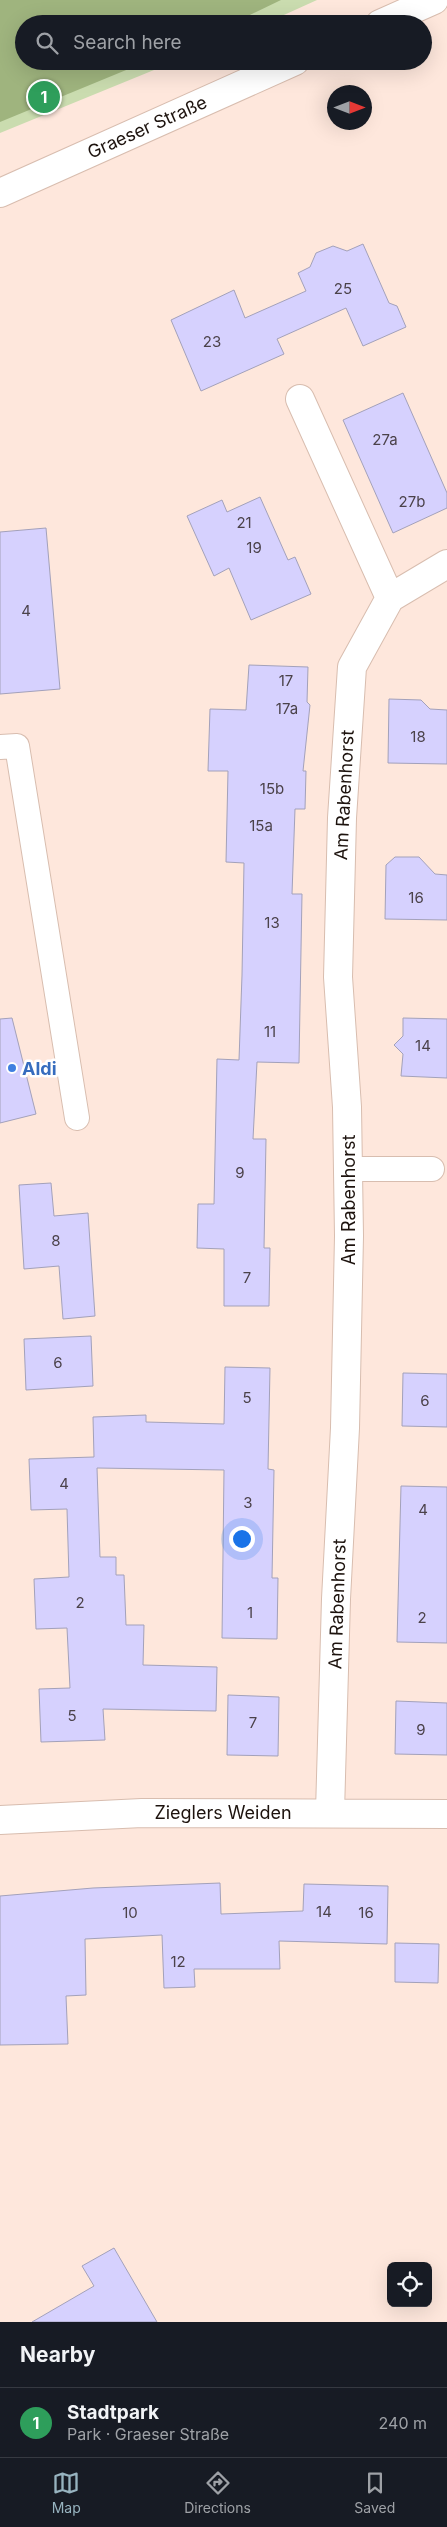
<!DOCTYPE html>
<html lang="en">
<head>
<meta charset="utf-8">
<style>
	:root { --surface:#171b24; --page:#242831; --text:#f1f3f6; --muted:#9ea1a6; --line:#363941; --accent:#97b3bf }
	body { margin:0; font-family:Inter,sans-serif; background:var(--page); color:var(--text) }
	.controls { position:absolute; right:15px; bottom:15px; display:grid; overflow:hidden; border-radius:8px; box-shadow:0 5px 20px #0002 }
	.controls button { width:45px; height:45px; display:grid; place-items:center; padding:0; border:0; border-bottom:1px solid var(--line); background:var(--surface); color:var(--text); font:25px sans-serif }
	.compass { position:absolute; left:327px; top:85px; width:45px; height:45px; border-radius:50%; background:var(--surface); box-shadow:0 5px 20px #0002; rotate:90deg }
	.you { position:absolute; left:241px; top:1538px; width:18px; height:18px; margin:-12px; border:4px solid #fff; border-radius:50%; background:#1a73e8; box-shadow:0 0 0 8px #1a73e833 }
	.badge { display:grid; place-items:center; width:32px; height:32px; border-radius:50%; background:var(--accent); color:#fff; font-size:16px; font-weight:700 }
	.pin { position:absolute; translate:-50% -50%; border:2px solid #fff; box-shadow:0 1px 5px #0006 }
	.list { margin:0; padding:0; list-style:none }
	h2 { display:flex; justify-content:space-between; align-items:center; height:65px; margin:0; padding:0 20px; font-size:21px }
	h2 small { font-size:16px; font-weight:400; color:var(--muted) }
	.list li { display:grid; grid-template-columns:32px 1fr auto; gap:15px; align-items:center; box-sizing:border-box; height:70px; padding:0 20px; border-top:1px solid var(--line) }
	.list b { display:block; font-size:19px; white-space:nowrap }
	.list p { margin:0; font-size:16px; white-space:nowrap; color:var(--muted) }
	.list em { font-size:16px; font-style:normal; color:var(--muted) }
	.icon { flex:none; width:28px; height:28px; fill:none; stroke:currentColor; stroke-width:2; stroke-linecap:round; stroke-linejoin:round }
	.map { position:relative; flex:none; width:447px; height:2322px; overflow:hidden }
	.search { position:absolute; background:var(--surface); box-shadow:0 5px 20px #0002; left:15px; right:15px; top:15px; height:55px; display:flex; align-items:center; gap:12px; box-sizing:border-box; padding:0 18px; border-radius:28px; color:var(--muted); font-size:19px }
	.sheet { height:135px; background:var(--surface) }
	nav { display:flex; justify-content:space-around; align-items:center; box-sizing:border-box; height:70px; border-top:1px solid var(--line); background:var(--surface); font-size:14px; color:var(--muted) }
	nav a { display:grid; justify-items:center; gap:2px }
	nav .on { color:var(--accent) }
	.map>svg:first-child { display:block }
	.green { fill:#cadcaf }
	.forest { fill:#9fb47e }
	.building { fill:#d6d1fe; stroke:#a3a1ba }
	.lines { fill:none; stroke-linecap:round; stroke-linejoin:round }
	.lane-casing { stroke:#d8bdaf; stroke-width:26 }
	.street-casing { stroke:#d8bdaf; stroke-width:30 }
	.secondary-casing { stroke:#d8bdaf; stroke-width:30 }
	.lane { stroke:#fff; stroke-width:24 }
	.street { stroke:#fff; stroke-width:28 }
	.secondary { stroke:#fff; stroke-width:28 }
	.shop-dot { fill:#3f7fe0; stroke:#fff; stroke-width:2 }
	.labels { text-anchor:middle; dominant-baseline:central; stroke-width:5; stroke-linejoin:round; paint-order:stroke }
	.number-label { font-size:15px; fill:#4b424a }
	.street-label { font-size:18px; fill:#1d130e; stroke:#fff }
	.shop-label { font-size:18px; font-weight:bold; fill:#366cbe; stroke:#fff; text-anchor:start }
</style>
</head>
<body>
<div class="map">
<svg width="447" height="2322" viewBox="0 0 447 2322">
	<rect width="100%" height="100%" fill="#fee7dc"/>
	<path class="green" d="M 0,0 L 317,0 L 264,24 L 24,24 L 24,61 L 176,61 L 0,133 Z"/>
	<path class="forest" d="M 0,0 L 281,0 L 231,24 L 24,24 L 24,61 L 148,61 L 0,122 Z"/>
	<path class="building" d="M 363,244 L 389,303 L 397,306 L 406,327 L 363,346 L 346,308 L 277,339 L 284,354 L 201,391 L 171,320 L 234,290 L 245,318 L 306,291 L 298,273 L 310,267 L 316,253 L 333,246 L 347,251 Z
		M 403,393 L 447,493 L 447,508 L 393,533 L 343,420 Z
		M 260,497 L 288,560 L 295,557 L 311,594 L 251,620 L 229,568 L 214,576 L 187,516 L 222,500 L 227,512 Z
		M 46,528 L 60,689 L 0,694 L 0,532 Z
		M 249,665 L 308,667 L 307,702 L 310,705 L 303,771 L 306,771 L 305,809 L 295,809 L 292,894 L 302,894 L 299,1063 L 257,1062 L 253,1139 L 266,1139 L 264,1248 L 270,1248 L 269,1306 L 224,1306 L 224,1249 L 197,1248 L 198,1204 L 214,1204 L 217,1059 L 239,1060 L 242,975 L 244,863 L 226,862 L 228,771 L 208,771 L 210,709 L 246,710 Z
		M 389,699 L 421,700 L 430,709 L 447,710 L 447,764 L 388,763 Z
		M 395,857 L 419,857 L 435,874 L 447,875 L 447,920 L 385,919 L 386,865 Z
		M 12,1018 L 36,1114 L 0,1123 L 0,1019 Z
		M 403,1018 L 447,1019 L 447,1078 L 401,1076 L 403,1054 L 394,1045 L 403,1036 Z
		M 51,1183 L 54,1216 L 88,1213 L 95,1316 L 63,1319 L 59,1266 L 24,1269 L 19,1185 Z
		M 91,1336 L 93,1386 L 26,1390 L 24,1339 Z
		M 225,1367 L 270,1368 L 268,1469 L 274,1470 L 272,1578 L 278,1578 L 277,1639 L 222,1638 L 224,1470 L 97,1468 L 100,1557 L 116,1557 L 116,1575 L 124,1575 L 126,1625 L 144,1625 L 143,1665 L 217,1667 L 216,1711 L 103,1709 L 105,1740 L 41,1742 L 39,1689 L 70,1688 L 67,1628 L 36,1629 L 34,1579 L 69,1577 L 67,1509 L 31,1510 L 29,1459 L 94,1457 L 93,1417 L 146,1415 L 146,1422 L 224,1424 Z
		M 403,1373 L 447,1374 L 447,1427 L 402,1426 Z
		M 401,1486 L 447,1487 L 447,1643 L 397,1642 Z
		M 228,1695 L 279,1697 L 278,1756 L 227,1755 Z
		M 396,1701 L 447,1703 L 447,1755 L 395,1754 Z
		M 220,1883 L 221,1914 L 303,1911 L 304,1884 L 388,1886 L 387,1944 L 279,1941 L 280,1969 L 194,1969 L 195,1987 L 164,1988 L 162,1935 L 85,1939 L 86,1995 L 66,1996 L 68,2044 L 0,2045 L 0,1896 L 93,1888 Z
		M 395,1943 L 439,1944 L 438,1983 L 395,1982 Z
		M 114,2248 L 157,2322 L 32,2322 L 94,2286 L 82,2266 Z"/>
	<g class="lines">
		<defs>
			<path id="lane" d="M 0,747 L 17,746 L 77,1118
				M 349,1169 L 432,1169"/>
			<path id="street" d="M 300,399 L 390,598
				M 330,1812 L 336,1599 L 345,1428 L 349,1236 L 347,1107 L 338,977 L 342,818 L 352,667 L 390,598 L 447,564
				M 0,1820 L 142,1813 L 447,1814"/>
			<path id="secondary" d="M 380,24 L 434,0
				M 0,193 L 295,61"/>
		</defs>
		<use href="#lane" class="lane-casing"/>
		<use href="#street" class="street-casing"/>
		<use href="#secondary" class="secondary-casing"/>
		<use href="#lane" class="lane"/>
		<use href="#street" class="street"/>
		<use href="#secondary" class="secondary"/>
	</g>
	<circle class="shop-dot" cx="12" cy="1068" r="5"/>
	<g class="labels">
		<g class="number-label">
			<text x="343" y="288">25</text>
			<text x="212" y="341">23</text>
			<text x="385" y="439">27a</text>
			<text x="412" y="501">27b</text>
			<text x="244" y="522">21</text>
			<text x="254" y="547">19</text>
			<text x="26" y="610">4</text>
			<text x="286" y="680">17</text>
			<text x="287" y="708">17a</text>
			<text x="418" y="736">18</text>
			<text x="272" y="788">15b</text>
			<text x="261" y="825">15a</text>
			<text x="416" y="897">16</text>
			<text x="272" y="922">13</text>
			<text x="270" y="1031">11</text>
			<text x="423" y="1045">14</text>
			<text x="240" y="1172">9</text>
			<text x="56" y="1240">8</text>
			<text x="247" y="1277">7</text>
			<text x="58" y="1362">6</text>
			<text x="247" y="1397">5</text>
			<text x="425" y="1400">6</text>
			<text x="64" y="1483">4</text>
			<text x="248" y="1502">3</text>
			<text x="423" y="1509">4</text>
			<text x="80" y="1602">2</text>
			<text x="250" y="1612">1</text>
			<text x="422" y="1617">2</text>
			<text x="72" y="1715">5</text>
			<text x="253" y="1722">7</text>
			<text x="421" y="1729">9</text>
			<text x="324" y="1911">14</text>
			<text x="130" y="1912">10</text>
			<text x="366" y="1912">16</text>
			<text x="178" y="1961">12</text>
		</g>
		<g class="street-label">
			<text transform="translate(147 127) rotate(-24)">Graeser Straße</text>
			<text transform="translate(344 795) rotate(-87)">Am Rabenhorst</text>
			<text transform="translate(348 1200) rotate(-90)">Am Rabenhorst</text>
			<text transform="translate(337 1604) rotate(-88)">Am Rabenhorst</text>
			<text x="223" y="1812">Zieglers Weiden</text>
		</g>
		<g class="shop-label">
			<text x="22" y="1068">Aldi</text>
		</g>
	</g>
</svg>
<div class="controls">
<button><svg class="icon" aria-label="locate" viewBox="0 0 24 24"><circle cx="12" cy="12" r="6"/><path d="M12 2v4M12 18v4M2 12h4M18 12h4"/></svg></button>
</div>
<svg class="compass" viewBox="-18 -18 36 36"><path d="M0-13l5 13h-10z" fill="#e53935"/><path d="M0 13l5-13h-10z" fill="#9ea1a6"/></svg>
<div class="you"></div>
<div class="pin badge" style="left:44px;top:97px;background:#2e9e5b">1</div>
<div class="search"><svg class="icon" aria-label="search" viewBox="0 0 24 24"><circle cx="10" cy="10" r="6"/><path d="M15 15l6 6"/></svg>Search here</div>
</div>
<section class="sheet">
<h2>Nearby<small></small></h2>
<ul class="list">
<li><span class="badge" style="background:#2e9e5b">1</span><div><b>Stadtpark</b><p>Park · Graeser Straße</p></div><em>240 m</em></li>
</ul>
</section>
<nav>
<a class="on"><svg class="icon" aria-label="map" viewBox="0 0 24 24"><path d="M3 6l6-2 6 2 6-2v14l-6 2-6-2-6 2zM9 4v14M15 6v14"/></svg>Map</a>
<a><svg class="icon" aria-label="directions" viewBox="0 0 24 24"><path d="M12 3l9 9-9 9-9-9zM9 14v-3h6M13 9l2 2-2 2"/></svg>Directions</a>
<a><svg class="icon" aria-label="saved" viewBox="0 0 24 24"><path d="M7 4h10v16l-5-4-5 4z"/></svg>Saved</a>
</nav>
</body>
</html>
